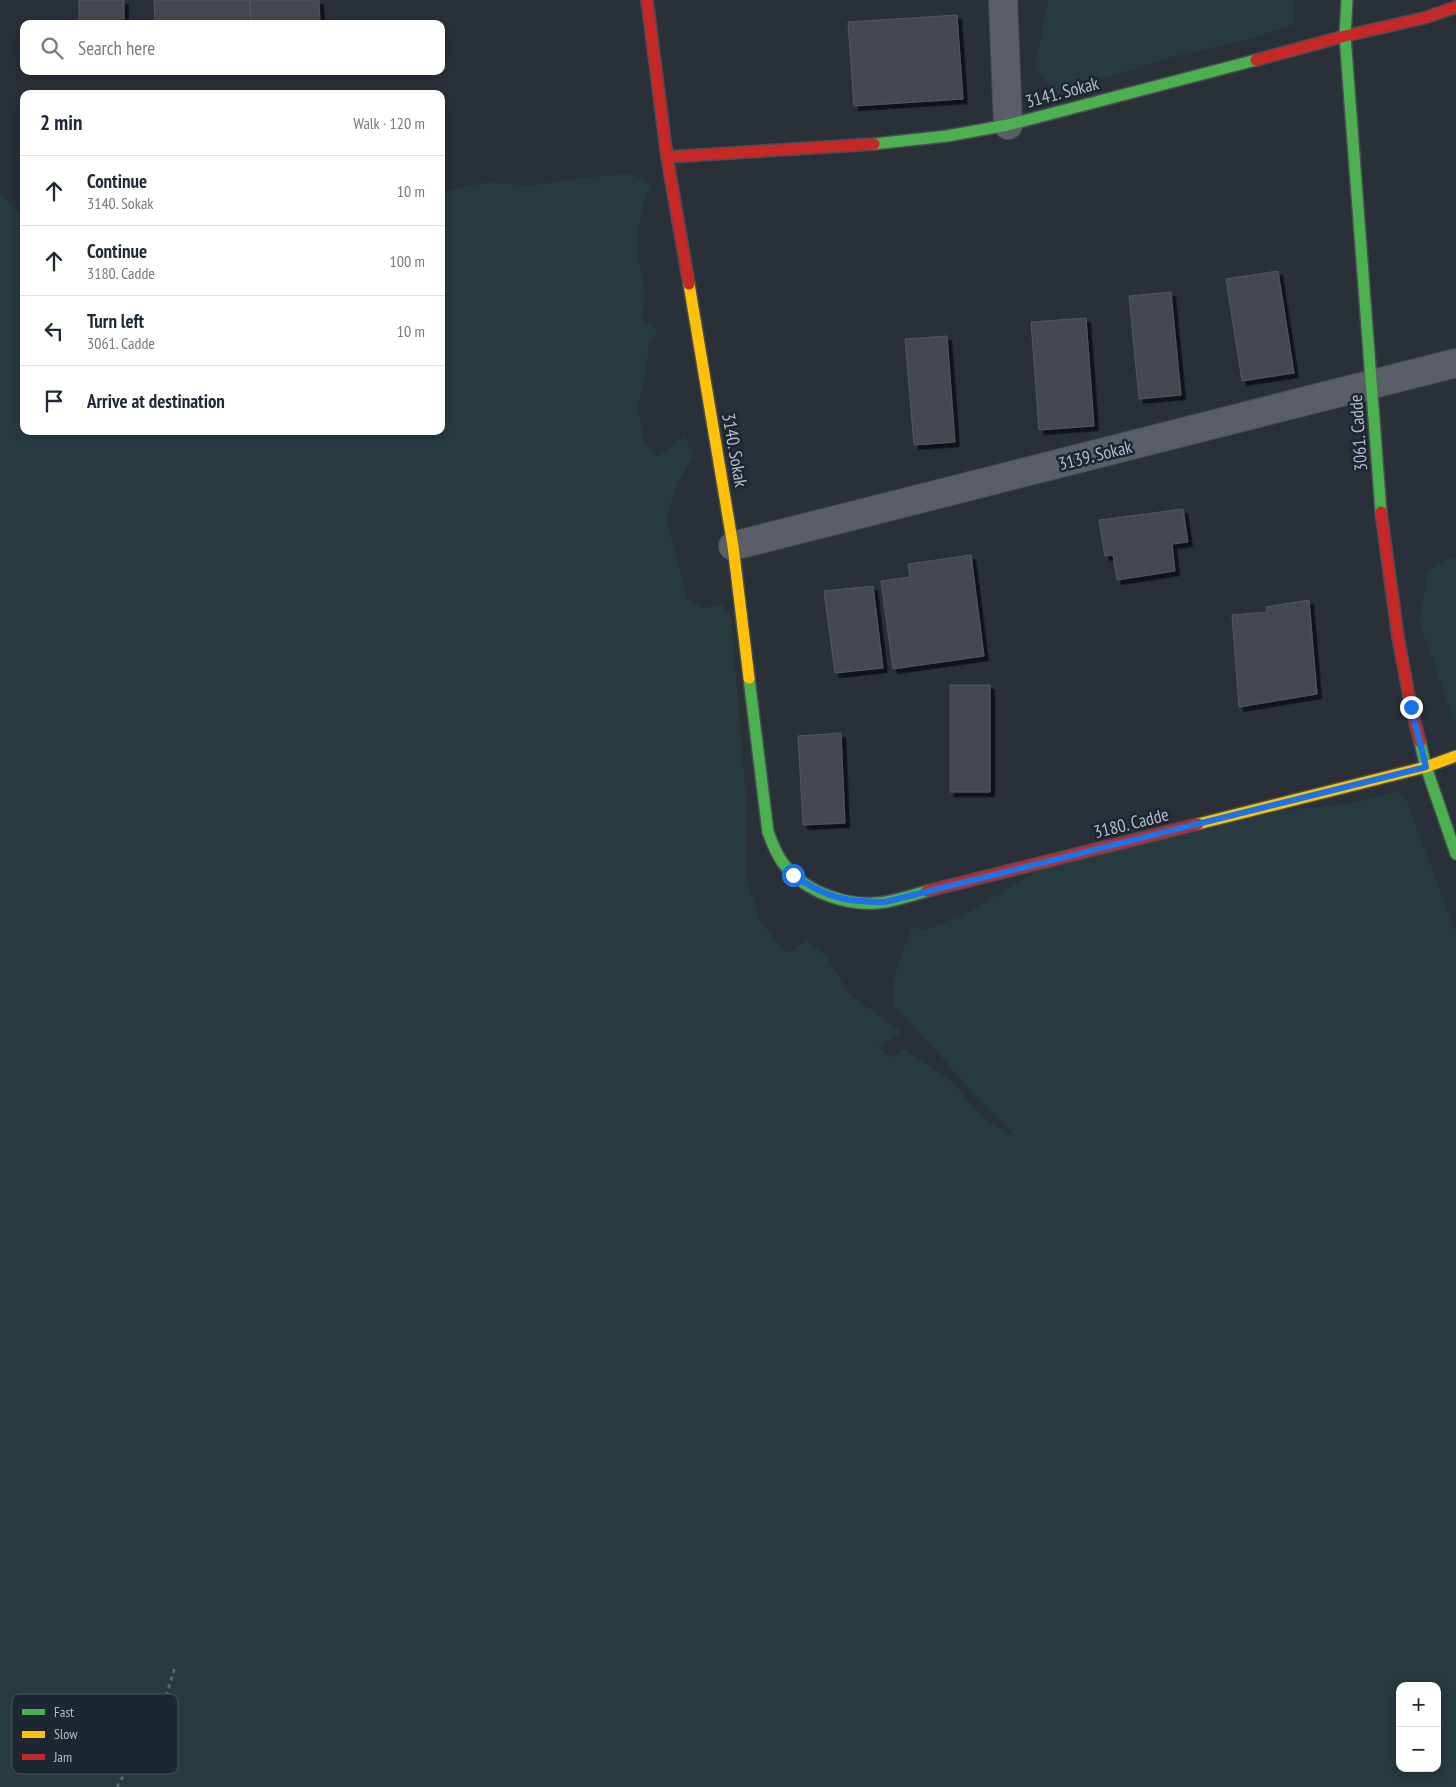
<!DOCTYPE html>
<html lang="en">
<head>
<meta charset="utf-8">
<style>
	:root { --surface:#fff; --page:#f6f6f7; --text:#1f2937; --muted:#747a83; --line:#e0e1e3 }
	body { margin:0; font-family:"PT Sans Narrow",sans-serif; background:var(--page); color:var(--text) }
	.controls { position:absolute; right:15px; bottom:15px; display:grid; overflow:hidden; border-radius:10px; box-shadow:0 2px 12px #0003 }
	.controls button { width:45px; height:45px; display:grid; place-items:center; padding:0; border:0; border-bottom:1px solid var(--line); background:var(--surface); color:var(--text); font:25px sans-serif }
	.stop { position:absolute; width:15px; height:15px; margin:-11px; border:4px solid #1a73e8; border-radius:50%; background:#fff }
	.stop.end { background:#1a73e8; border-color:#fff; box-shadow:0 1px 5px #0008 }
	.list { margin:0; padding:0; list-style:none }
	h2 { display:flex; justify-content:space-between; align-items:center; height:65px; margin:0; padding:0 20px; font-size:21px }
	h2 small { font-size:16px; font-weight:400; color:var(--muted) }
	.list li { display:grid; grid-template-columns:32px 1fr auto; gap:15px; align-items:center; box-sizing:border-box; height:70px; padding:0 20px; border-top:1px solid var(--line) }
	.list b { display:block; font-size:19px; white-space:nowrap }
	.list p { margin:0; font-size:16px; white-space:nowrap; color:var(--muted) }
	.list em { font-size:16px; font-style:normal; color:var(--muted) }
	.icon { flex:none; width:28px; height:28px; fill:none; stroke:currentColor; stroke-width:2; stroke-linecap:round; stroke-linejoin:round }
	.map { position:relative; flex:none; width:1456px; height:1787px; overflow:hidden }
	.search { position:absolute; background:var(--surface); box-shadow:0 2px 12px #0003; left:20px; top:20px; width:425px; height:55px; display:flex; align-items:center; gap:12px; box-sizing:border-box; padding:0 18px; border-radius:10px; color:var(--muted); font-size:19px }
	.panel { position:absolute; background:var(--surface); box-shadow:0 2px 12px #0003; left:20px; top:90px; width:425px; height:345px; border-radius:10px }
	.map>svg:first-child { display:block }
	.green { fill:#273a3e; fill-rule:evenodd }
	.building { fill:#444950; stroke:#52575f; filter:url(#shadow) }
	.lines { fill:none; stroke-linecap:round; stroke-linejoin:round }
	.street-casing { stroke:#484c53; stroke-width:30 }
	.fast-casing { stroke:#484c53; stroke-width:14 }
	.slow-casing { stroke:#484c53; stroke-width:14 }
	.jam-casing { stroke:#484c53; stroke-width:14 }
	.path { stroke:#5d636a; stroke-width:3; stroke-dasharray:4 4; stroke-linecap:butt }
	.street { stroke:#5a5e66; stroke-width:28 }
	.fast { stroke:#4caf50; stroke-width:11 }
	.slow { stroke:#ffc107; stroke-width:11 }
	.jam { stroke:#c62828; stroke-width:11 }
	.route { stroke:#1a73e8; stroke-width:6 }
	.labels { text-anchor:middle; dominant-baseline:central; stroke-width:5; stroke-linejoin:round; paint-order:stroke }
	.street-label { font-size:18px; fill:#b4bcc9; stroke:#1d2633 }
	.key { fill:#1d2633; stroke:#4a5360; stroke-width:1 }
	.key-label { font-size:14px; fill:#b4bcc9 }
</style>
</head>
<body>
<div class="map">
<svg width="1456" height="1787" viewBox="0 0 1456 1787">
	<defs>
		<filter id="shadow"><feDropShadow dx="4.5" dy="4.5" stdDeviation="0" flood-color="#0009"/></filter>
	</defs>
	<rect width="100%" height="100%" fill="#2a3038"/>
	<path class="green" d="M 1048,0 L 1293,0 L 1294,25 L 1249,39 L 1176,56 L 1056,93 L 1035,68 Z
		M 629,174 L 651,184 L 642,207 L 637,246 L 645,298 L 641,319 L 658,330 L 649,344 L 646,374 L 638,405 L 643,439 L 657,457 L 684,436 L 694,454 L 677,484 L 666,519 L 687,597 L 702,608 L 722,604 L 731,618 L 746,796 L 746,876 L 761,923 L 787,953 L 807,941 L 827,956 L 849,994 L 902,1032 L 878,1047 L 891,1058 L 904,1049 L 949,1079 L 987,1121 L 1017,1138 L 984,1104 L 893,1004 L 895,974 L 912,927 L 924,931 L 971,911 L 1038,870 L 1286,810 L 1355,803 L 1396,791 L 1407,802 L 1456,933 L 1456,1787 L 0,1787 L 0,194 L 24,218 L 24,431 L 441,431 L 441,193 L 487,182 L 528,186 L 582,178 ZM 1400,1686 L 1437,1686 L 1437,1768 L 1400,1768 Z
		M 1456,558 L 1456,723 L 1453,720 L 1420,623 L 1427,572 L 1446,559 Z"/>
	<path class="building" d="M 79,0 L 124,0 L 124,24 L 79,24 Z
		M 154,0 L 250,0 L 251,24 L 155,24 Z
		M 250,0 L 319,0 L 320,24 L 251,24 Z
		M 957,15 L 963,99 L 854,106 L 848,22 Z
		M 1278,271 L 1294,373 L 1242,381 L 1226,279 Z
		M 1171,292 L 1181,395 L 1139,399 L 1129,296 Z
		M 1086,318 L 1094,426 L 1039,430 L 1031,322 Z
		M 947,336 L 955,442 L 914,445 L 905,339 Z
		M 1183,509 L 1188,542 L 1172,544 L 1175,571 L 1117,580 L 1113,555 L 1105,556 L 1099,520 Z
		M 971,555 L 984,656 L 893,669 L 881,581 L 910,577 L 908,564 Z
		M 873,586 L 883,668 L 835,673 L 824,591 Z
		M 1309,600 L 1317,694 L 1239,707 L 1232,615 L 1267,612 L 1266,607 Z
		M 950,685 L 990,685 L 990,792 L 950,792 Z
		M 841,733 L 845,823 L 803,825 L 798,736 Z"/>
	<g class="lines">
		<defs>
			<path id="street" d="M 1003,0 L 1008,125
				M 733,546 L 1456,363"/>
			<path id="fast" d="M 1347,0 L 1345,36 L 1381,512
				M 874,144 L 947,136 L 1008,125 L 1256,60
				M 749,678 L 768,832 C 772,843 776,854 783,863 C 805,893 850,908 886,902 C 900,899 914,895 927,891
				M 1420,742 L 1426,767 L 1456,854"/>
			<path id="slow" d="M 689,284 L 733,546 L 749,678
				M 1198,824 L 1426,767 L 1456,756"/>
			<path id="jam" d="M 647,0 L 667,157 L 689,284
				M 1256,60 L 1345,36 L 1424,18 L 1456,7
				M 667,157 L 874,144
				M 1381,512 L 1398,637 L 1411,707 L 1420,742
				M 927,891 L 1198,824"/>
		</defs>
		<use href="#street" class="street-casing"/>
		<use href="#fast" class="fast-casing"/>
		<use href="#slow" class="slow-casing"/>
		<use href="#jam" class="jam-casing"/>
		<path class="path" d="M 117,1787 L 163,1707 L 175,1667"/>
		<use href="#street" class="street"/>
		<use href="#fast" class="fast"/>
		<use href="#slow" class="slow"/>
		<use href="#jam" class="jam"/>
	</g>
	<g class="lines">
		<path class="route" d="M 793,875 C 827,898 845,902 885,902 L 1426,767 L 1411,707"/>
	</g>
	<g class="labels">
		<g class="street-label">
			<text transform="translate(1062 92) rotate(-15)">3141. Sokak</text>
			<text transform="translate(1358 433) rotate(-94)">3061. Cadde</text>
			<text transform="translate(735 450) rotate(80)">3140. Sokak</text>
			<text transform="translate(1095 455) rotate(-14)">3139. Sokak</text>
			<text transform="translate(1131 823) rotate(-14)">3180. Cadde</text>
		</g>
	</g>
	<rect x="12" y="1694" width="166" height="80" rx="8" class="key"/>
	<rect x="22" y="1709" width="23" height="6" fill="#4caf50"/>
	<rect x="22" y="1731" width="23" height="7" fill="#ffc107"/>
	<rect x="22" y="1754" width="23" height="6" fill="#c62828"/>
	<g class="key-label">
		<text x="54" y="1717">Fast</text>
		<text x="54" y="1739">Slow</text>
		<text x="54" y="1762">Jam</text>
	</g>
</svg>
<div class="controls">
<button>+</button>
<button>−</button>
</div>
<div class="stop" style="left:793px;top:875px"></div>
<div class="stop end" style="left:1411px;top:707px"></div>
<div class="search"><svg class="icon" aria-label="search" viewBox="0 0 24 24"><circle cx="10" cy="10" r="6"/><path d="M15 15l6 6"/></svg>Search here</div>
<section class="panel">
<h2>2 min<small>Walk · 120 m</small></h2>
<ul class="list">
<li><svg class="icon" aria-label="ahead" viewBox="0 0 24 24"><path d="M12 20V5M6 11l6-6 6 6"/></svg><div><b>Continue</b><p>3140. Sokak</p></div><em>10 m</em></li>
<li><svg class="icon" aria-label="ahead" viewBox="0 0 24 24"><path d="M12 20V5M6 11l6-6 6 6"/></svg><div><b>Continue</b><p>3180. Cadde</p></div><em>100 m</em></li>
<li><svg class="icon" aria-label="left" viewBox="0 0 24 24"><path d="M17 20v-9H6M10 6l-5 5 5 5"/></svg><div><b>Turn left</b><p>3061. Cadde</p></div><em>10 m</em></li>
<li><svg class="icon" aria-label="arrive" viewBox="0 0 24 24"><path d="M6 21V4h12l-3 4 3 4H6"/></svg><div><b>Arrive at destination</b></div></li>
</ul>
</section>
</div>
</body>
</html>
